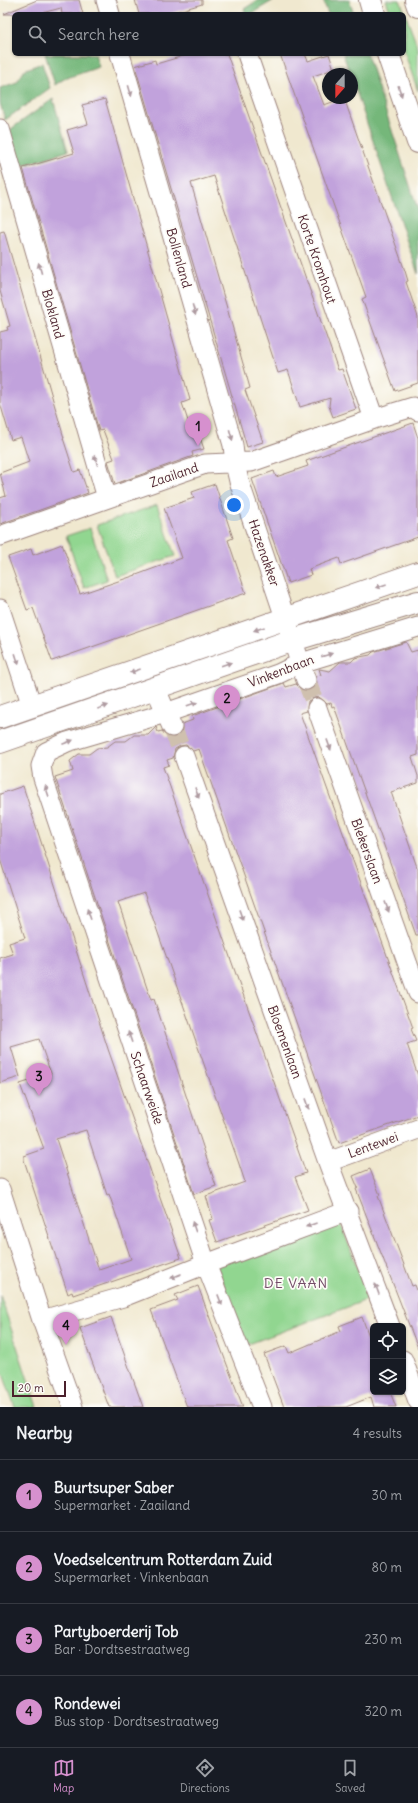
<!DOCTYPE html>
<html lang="en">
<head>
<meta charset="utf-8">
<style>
	:root { --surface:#171b24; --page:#20242c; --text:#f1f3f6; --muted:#9ea1a6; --line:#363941; --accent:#d690ce }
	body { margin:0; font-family:Delius,sans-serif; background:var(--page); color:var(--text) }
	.controls { position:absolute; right:12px; bottom:12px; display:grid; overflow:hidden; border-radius:6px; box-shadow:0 1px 3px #0004 }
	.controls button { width:36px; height:36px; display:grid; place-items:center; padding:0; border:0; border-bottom:1px solid var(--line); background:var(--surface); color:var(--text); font:20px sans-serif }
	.compass { position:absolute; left:322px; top:68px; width:36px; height:36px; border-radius:50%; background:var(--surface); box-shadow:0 1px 3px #0004; rotate:201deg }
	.scale { position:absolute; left:12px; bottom:10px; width:54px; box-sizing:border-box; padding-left:4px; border:2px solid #4a1f2b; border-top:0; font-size:11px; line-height:14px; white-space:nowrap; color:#4a1f2b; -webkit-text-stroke:3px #fdfcf7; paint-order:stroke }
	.you { position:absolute; left:234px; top:505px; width:14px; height:14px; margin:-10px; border:3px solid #fff; border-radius:50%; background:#1a73e8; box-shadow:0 0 0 6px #1a73e833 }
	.badge { display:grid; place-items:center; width:26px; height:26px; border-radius:50%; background:var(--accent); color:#111; font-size:13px; font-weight:700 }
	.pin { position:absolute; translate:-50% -33px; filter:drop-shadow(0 1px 2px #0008) }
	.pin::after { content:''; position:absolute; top:21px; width:14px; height:12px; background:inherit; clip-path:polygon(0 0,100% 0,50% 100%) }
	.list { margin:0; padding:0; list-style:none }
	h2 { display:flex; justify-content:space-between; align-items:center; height:52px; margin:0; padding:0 16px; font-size:17px }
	h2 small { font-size:13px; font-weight:400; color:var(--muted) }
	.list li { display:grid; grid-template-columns:26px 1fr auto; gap:12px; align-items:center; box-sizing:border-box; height:72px; padding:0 16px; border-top:1px solid var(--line) }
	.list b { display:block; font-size:15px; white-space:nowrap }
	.list p { margin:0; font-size:13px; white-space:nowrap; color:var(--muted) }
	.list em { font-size:13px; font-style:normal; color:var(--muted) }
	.icon { flex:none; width:22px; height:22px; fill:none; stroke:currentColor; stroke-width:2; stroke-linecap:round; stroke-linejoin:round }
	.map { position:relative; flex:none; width:418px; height:1407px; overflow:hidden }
	.search { position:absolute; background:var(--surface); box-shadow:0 1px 3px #0004; left:12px; right:12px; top:12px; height:44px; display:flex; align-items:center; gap:10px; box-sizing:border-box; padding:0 14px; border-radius:6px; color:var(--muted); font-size:15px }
	.sheet { height:340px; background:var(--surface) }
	nav { display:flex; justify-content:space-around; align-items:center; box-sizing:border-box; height:56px; border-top:1px solid var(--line); background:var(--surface); font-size:11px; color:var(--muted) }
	nav a { display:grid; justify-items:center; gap:2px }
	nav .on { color:var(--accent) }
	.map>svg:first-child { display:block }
	.green { fill:#91d690; stroke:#6e7a5e }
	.forest { fill:#74b77a; stroke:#5f6b52 }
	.building { fill:#c1a2dc; fill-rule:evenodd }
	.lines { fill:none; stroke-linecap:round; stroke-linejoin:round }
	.street-tunnel { stroke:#cfc0ae; stroke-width:19; stroke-dasharray:19 10; stroke-linecap:butt }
	.street-casing { stroke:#9d847d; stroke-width:21 }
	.secondary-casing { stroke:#9d847d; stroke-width:24 }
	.highway-casing { stroke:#9d847d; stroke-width:24 }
	.street { stroke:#fff; stroke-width:19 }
	.secondary { stroke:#fff; stroke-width:22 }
	.highway { stroke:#fff; stroke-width:22 }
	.oneway { fill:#ae9aa0 }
	.labels { text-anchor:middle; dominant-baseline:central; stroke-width:3.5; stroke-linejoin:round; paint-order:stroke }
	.street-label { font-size:13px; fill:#4a1f2b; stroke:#fdfcf7 }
	.neighbourhood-label { font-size:14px; letter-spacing:1px; fill:#744d69; stroke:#fdfcf7 }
</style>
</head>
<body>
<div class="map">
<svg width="418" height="1407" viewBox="0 0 418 1407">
	<rect width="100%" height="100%" fill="#fdfcf7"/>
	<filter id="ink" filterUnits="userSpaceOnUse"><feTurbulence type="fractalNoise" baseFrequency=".025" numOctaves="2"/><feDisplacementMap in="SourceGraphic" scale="8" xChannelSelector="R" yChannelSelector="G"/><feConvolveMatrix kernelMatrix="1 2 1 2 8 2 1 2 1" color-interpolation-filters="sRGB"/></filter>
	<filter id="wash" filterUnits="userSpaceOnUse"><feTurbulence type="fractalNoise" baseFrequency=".012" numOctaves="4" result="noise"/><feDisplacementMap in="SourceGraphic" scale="16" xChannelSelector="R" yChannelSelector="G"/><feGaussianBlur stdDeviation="0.9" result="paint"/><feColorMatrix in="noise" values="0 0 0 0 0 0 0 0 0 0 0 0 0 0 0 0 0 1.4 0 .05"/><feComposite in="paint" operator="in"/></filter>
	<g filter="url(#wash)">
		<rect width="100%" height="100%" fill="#f0e8cf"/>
		<path class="green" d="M 386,0 L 400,0 L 418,48 L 418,91 L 404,51 L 404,14 L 391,14 Z
			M 157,505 L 175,556 L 115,576 L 97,525 Z
			M 90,528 L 107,580 L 84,588 L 66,536 Z
			M 339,1219 L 369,1299 L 246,1345 L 216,1265 Z
			M 0,1295 L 37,1407 L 15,1407 L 0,1366 Z"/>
		<path class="forest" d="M 258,0 L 274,0 L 251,14 L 246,14 L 244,9 Z
			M 323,0 L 349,0 L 354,14 L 328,14 Z
			M 45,54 L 95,54 L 99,67 L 64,79 L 55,85 Z
			M 343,54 L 367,54 L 418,210 L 418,274 L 352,79 L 352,74 L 350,74 Z
			M 42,63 L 50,88 L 5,120 L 0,103 L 0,88 L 17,82 L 24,70 Z
			M 53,99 L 68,151 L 19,167 L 8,131 Z"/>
		<g id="blocks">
			<path class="building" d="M 37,0 L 79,0 L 83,14 L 62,14 L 61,8 L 38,14 L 4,14 Z
				M 135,0 L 202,0 L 202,4 L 168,14 L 139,14 Z
				M 190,54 L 227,54 L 338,370 L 342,369 L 356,409 L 333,417 L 329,406 L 330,398 L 300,407 L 288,370 L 278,373 L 214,176 L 191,183 L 250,388 L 245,390 L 263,442 L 247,447 L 135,66 L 155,60 L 156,64 Z
				M 280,54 L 305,54 L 308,61 L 329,54 L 334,69 L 313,76 L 324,105 L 344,98 L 405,271 L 408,281 L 406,282 L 418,317 L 418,383 L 395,391 L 362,299 L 366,297 Z
				M 105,99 L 190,400 L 182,403 L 191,430 L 197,429 L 204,449 L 192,452 L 193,456 L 115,484 L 108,461 L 114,459 L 103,430 L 99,431 L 23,168 L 74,153 L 67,130 L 88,124 L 82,105 Z
				M 4,231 L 64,438 L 63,438 L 74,472 L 80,470 L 88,493 L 0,524 L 0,498 L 6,496 L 0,473 L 29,462 L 21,437 L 11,440 L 0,403 L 0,332 L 8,330 L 7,327 L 10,326 L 0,291 L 0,232 Z
				M 413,423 L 418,438 L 418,537 L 341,564 L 339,558 L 309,569 L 311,575 L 288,583 L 252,479 L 274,471 L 276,477 L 308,466 L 306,461 Z
				M 215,484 L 233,538 L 228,540 L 246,593 L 52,661 L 33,608 L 27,610 L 8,557 L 31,549 L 33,555 L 62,544 L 80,594 L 139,574 L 182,558 L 164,508 L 194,498 L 192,492 Z
				M 406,642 L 411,652 L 418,650 L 418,755 L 412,757 L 418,776 L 418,783 L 391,792 L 418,870 L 418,935 L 416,935 L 334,706 L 332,707 L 331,703 L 327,704 L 319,697 L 314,698 L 308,701 L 307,711 L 300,713 L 413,1028 L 411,1029 L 416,1041 L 407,1044 L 418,1076 L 418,1115 L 339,1143 L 199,749 L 193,751 L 186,745 L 180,746 L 175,749 L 173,758 L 167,760 L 169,765 L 163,767 L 306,1173 L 295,1177 L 308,1210 L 217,1242 L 209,1220 L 213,1219 L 206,1196 L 245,1182 L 239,1164 L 144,893 L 118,902 L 151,1000 L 154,999 L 216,1186 L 194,1194 L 55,777 L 73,771 L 70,761 L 79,754 L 89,754 L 97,748 L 107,747 L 115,741 L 126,741 L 134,735 L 148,735 L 156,727 L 158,732 L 162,731 L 166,736 L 176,737 L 181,733 L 182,724 L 193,720 L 192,716 L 284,683 L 286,687 L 296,684 L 303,691 L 310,690 L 317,683 L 316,676 L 321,675 L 319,669 L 330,671 L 340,662 L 351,662 L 355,658 L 370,655 L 373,652 Z
				M 23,786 L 108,1049 L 181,1258 L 73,1295 L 72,1292 L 68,1294 L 24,1160 L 24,1156 L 44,1149 L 20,1084 L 51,1074 L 39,1039 L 11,1047 L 20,1077 L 0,1083 L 0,958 L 13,954 L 9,943 L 25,938 L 0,859 L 0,794 ZM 86,1130 L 107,1195 L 109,1194 L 131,1259 L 99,1270 L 56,1139 Z
				M 370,1169 L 380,1195 L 378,1196 L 412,1286 L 415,1285 L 418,1293 L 418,1348 L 356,1189 L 358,1188 L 353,1176 Z
				M 198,1286 L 226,1362 L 243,1407 L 187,1407 L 151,1310 L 178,1300 L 175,1295 Z
				M 111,1317 L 117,1334 L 143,1407 L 109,1407 L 91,1359 L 80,1328 Z
				M 362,1317 L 373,1347 L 373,1392 L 390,1392 L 396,1407 L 374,1407 L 371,1397 L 346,1407 L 284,1407 L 264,1354 L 286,1346 L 289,1353 L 341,1331 L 339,1326 Z"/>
		</g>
	</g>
	<g filter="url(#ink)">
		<use href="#blocks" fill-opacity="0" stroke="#9d847d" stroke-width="1"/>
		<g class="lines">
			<path class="street-tunnel" d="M 306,680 L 317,708
				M 172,727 L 184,756"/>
			<defs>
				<path id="street" d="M 106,0 L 110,14
					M 120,54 L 233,445 L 235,464 L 239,481 L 306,680
					M 247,54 L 374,419 L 413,407 L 418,411
					M 0,129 L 107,498
					M 0,536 L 205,464 L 251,462 L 374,419
					M 0,609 L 32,706
					M 156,689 L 172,727
					M 317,708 L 418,993
					M 184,756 L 328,1162 L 390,1326
					M 328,1162 L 418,1129
					M 0,1189 L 42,1320 L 73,1407
					M 42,1320 L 123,1297 L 206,1264 L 348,1211
					M 403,1360 L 418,1401
					M 262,1407 L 206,1264 L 43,778 L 41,766 L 46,752 L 67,742 L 166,713 L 278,674 L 301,663 L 418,627"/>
				<path id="secondary" d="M 0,717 L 418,573
					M 0,742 L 293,640 L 418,602"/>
				<path id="highway" d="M 370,0 L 374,14
					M 416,0 L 418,6
					M 388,54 L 418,142"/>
			</defs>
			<use href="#street" class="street-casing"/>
			<use href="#secondary" class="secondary-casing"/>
			<use href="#highway" class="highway-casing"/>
			<use href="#street" class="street"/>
			<use href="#secondary" class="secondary"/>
			<use href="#highway" class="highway"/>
		</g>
		<defs><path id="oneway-solid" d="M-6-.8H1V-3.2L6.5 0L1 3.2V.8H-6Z"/></defs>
		<g class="oneway">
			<use href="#oneway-solid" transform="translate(130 91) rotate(74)"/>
			<use href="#oneway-solid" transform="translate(400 91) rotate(71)"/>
			<use href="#oneway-solid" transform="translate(40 268) rotate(-106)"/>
			<use href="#oneway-solid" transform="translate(194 310) rotate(74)"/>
			<use href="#oneway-solid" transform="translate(231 435) rotate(74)"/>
			<use href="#oneway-solid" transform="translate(96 460) rotate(-106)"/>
			<use href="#oneway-solid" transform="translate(381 586) rotate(161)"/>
			<use href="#oneway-solid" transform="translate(259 629) rotate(161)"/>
			<use href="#oneway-solid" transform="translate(327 655) rotate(-17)"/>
			<use href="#oneway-solid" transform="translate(17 659) rotate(72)"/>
			<use href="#oneway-solid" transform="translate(226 664) rotate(-19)"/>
			<use href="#oneway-solid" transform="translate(135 671) rotate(161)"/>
			<use href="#oneway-solid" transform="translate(192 704) rotate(-19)"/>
			<use href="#oneway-solid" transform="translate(103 707) rotate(-19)"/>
			<use href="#oneway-solid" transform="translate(68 742) rotate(-21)"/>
			<use href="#oneway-solid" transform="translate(329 745) rotate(70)"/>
			<use href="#oneway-solid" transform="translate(47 791) rotate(-109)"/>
			<use href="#oneway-solid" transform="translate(197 793) rotate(70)"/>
			<use href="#oneway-solid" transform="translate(387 907) rotate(70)"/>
			<use href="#oneway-solid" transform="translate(89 914) rotate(-109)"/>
			<use href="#oneway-solid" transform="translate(241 915) rotate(70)"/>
			<use href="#oneway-solid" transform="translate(130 1037) rotate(-109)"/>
			<use href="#oneway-solid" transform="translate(307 1104) rotate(70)"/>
			<use href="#oneway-solid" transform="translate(311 1225) rotate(160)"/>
			<use href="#oneway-solid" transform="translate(194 1227) rotate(-109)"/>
			<use href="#oneway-solid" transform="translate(176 1276) rotate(158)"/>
			<use href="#oneway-solid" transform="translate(377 1289) rotate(-110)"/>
			<use href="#oneway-solid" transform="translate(220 1300) rotate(69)"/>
		</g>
	</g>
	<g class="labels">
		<g class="street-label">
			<text transform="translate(179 258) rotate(74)">Bollenland</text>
			<text transform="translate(317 259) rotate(71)">Korte Kromhout</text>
			<text transform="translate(53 314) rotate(74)">Blokland</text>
			<text transform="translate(174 475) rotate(-19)">Zaailand</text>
			<text transform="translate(264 553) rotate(71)">Hazenakker</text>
			<text transform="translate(281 671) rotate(-21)">Vinkenbaan</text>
			<text transform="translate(367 851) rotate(70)">Blekerslaan</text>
			<text transform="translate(285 1042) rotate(70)">Bloemenlaan</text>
			<text transform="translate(147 1088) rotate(71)">Schaarweide</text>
			<text transform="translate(373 1145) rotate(-20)">Lentewei</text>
		</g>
		<g class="neighbourhood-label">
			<text x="296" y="1283">DE VAAN</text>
		</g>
	</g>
</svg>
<div class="controls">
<button><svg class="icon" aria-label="locate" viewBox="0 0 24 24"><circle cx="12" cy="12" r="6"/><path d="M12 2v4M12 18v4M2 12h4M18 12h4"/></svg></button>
<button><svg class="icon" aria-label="layers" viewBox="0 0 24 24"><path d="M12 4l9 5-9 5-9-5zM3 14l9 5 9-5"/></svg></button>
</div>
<svg class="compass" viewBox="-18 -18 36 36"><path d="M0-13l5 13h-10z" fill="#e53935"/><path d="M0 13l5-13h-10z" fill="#9ea1a6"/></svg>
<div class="scale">20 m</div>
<div class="you"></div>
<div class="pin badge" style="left:198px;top:446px">1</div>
<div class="pin badge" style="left:227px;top:718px">2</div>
<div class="pin badge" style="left:39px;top:1096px">3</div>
<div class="pin badge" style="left:66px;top:1345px">4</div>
<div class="search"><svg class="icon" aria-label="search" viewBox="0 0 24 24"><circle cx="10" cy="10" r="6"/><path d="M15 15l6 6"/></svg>Search here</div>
</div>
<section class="sheet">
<h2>Nearby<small>4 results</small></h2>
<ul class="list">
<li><span class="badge">1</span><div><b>Buurtsuper Saber</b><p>Supermarket · Zaailand</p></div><em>30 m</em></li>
<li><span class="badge">2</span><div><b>Voedselcentrum Rotterdam Zuid</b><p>Supermarket · Vinkenbaan</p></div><em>80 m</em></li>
<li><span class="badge">3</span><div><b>Partyboerderij Tob</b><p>Bar · Dordtsestraatweg</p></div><em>230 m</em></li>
<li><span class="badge">4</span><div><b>Rondewei</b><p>Bus stop · Dordtsestraatweg</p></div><em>320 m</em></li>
</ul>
</section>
<nav>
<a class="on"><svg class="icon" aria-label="map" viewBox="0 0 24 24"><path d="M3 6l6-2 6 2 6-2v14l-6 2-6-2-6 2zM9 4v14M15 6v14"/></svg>Map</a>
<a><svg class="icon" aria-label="directions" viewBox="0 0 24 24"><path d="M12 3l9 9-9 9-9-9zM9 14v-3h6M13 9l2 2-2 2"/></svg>Directions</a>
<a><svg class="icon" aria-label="saved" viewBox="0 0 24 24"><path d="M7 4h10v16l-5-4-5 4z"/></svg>Saved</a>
</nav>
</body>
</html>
